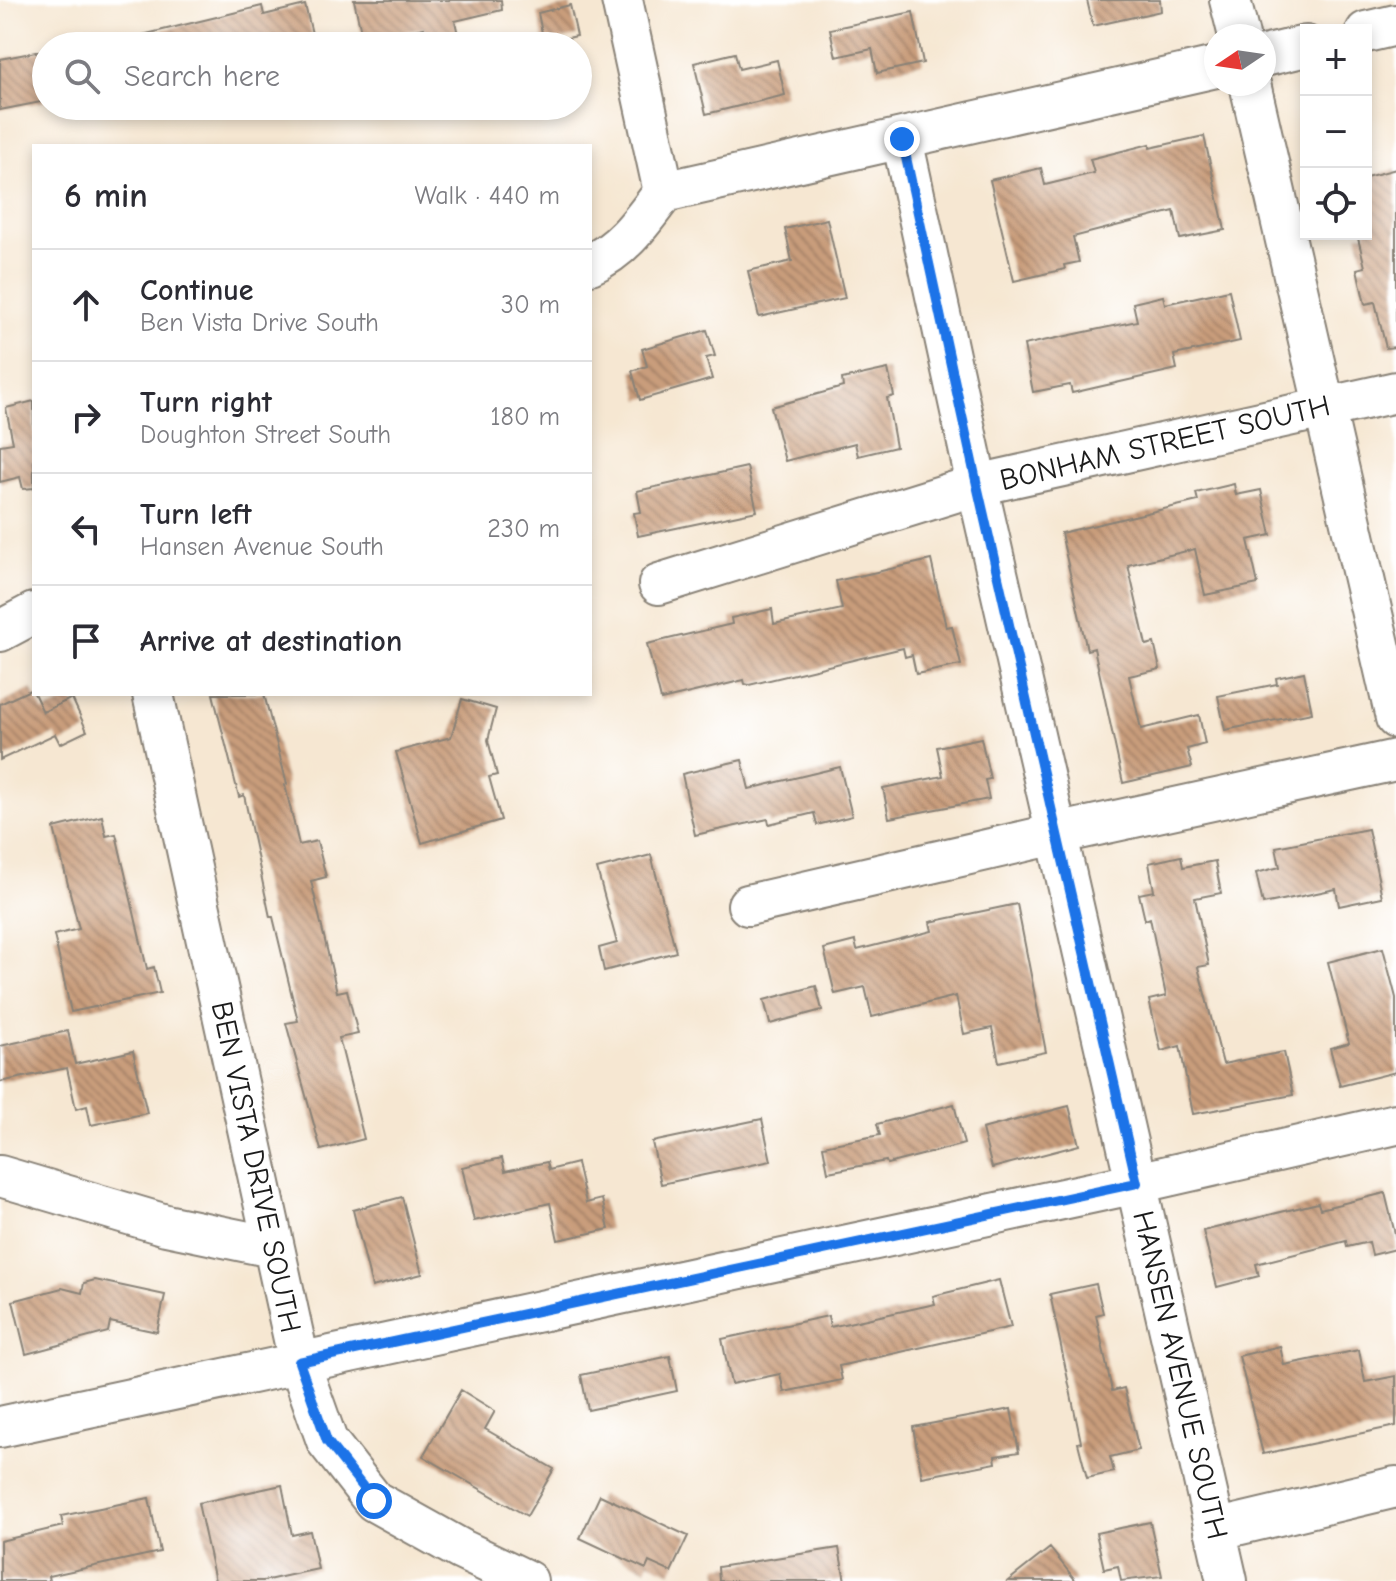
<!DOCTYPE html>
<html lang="en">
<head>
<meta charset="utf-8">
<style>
	:root { --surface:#fff; --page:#f7f7f7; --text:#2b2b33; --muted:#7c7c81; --line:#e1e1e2 }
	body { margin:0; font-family:"Comic Neue",sans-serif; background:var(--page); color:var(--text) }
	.controls { position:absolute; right:24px; top:24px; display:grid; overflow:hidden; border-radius:0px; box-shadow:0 4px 12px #0003 }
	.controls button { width:72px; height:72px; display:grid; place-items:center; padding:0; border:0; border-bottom:2px solid var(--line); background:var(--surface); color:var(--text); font:40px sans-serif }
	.compass { position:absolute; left:1204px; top:24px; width:72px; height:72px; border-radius:50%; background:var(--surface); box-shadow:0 4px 12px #0003; rotate:257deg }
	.stop { position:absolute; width:24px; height:24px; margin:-18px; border:6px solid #1a73e8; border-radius:50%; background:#fff }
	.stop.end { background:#1a73e8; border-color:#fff; box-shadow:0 2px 8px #0008 }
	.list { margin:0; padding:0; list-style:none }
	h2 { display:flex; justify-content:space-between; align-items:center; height:104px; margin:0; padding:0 32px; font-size:34px }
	h2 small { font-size:26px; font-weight:400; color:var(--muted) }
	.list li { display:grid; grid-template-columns:52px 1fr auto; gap:24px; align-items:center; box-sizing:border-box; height:112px; padding:0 32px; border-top:2px solid var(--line) }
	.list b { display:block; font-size:30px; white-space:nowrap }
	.list p { margin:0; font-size:26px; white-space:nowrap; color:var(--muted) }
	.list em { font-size:26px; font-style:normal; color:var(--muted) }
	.icon { flex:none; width:44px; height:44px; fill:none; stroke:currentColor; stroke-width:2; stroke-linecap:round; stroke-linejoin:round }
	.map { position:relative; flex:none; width:1396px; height:1581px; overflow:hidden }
	.search { position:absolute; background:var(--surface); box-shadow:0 4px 12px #0003; left:32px; top:32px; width:560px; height:88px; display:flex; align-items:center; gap:20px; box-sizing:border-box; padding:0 28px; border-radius:44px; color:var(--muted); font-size:30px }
	.panel { position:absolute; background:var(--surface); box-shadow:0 4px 12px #0003; left:32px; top:144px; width:560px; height:552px; border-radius:0px }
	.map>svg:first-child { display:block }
	.building { fill:url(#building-back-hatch) }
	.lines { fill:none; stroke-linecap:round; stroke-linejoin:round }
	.minor-casing { stroke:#898277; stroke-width:44 }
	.minor { stroke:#fff; stroke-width:40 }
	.route { stroke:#1a73e8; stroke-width:10 }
	.labels { text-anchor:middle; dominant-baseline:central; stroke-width:8; stroke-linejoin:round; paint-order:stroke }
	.street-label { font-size:30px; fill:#1c1c1c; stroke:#fff }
</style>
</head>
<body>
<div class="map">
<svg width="1396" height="1581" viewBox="0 0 1396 1581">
	<defs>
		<pattern id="building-back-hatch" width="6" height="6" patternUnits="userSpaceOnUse" patternTransform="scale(2)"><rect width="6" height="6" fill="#c99d7c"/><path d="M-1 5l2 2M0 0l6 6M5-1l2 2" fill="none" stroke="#a27f65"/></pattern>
	</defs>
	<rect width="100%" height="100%" fill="#fff"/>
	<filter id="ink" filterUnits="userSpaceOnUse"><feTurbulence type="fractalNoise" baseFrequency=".0125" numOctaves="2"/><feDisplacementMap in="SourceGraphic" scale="16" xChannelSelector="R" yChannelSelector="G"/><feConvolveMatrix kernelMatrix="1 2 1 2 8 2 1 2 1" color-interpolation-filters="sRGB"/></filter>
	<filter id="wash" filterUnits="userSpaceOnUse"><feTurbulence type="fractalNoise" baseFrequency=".006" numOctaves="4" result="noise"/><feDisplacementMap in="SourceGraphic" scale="32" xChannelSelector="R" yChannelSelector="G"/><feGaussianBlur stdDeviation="1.8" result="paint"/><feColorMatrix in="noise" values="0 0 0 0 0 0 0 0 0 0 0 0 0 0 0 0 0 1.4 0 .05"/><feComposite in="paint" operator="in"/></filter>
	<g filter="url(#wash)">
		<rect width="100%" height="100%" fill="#f6e7d2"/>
		<g id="blocks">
			<path class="building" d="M 354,0 L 501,0 L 502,10 L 455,21 L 458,35 L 427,41 L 424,28 L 363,41 Z
				M 1087,0 L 1160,0 L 1161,11 L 1093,26 Z
				M 305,5 L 315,46 L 139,46 L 138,36 L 262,6 L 264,15 Z
				M 570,5 L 577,36 L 544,43 L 538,13 Z
				M 913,12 L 923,63 L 877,73 L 872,49 L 836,57 L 830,29 Z
				M 46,50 L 46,101 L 0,110 L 0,59 Z
				M 735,53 L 739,69 L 777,60 L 785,95 L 706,114 L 694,63 Z
				M 1204,136 L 1225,230 L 1180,239 L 1174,211 L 1073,237 L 1079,262 L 1064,265 L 1065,269 L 1014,281 L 990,180 L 1041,168 L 1045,185 L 1094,173 L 1090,159 L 1150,144 L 1150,148 Z
				M 1396,169 L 1396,347 L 1386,348 L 1375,302 L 1365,304 L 1357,269 L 1365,267 L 1357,234 L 1366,234 L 1366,177 Z
				M 827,219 L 845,298 L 759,317 L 748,271 L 792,261 L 785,229 Z
				M 1229,290 L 1240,341 L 1174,355 L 1177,369 L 1072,393 L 1070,385 L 1033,392 L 1024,345 L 1137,321 L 1133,303 L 1163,296 L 1165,304 Z
				M 707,330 L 715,356 L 706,358 L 712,379 L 640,400 L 632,371 L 647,366 L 642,349 Z
				M 888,369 L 894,396 L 887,398 L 896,447 L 858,456 L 855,443 L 785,461 L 771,407 L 843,387 L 842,379 Z
				M 34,401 L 34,488 L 23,489 L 20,477 L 0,482 L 0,445 L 13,443 L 6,408 Z
				M 747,467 L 757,511 L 638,536 L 634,513 L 641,512 L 637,491 Z
				M 1234,484 L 1236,495 L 1261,490 L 1271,535 L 1248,540 L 1258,584 L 1205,595 L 1195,549 L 1128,565 L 1146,645 L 1154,643 L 1160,669 L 1129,676 L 1141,729 L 1199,715 L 1205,744 L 1187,749 L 1192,767 L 1123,783 L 1094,648 L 1087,650 L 1061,533 L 1198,501 L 1196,493 Z
				M 931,560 L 946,627 L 952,626 L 961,665 L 916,674 L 912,655 L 905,657 L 903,648 L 749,685 L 745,684 L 744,680 L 661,700 L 647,644 L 732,624 L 731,618 L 772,609 L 774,624 L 842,609 L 836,581 Z
				M 1304,672 L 1312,713 L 1225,730 L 1218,696 L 1277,684 L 1276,678 Z
				M 32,689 L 43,712 L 72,698 L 87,731 L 60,744 L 55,734 L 0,760 L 0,704 Z
				M 213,694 L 264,694 L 287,784 L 285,785 L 299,845 L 317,841 L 326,877 L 311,881 L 337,992 L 347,990 L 358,1034 L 339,1038 L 364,1139 L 321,1150 L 286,1023 L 298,1021 L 273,917 L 270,917 L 244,795 L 239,797 Z
				M 462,699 L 496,709 L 488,740 L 497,775 L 489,777 L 501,820 L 422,843 L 396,752 L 451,737 Z
				M 981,738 L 990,779 L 985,780 L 989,799 L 889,818 L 883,788 L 943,776 L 937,747 Z
				M 742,760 L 749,789 L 840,767 L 852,816 L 817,825 L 814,813 L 769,824 L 768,819 L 695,835 L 682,774 Z
				M 102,816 L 106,836 L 116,834 L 147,969 L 154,967 L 160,993 L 71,1012 L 54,935 L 79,929 L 54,828 Z
				M 1368,829 L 1382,897 L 1339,906 L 1336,889 L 1263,904 L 1256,873 L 1280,867 L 1276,847 Z
				M 651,855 L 676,952 L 604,971 L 599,948 L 617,943 L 597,869 Z
				M 1181,856 L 1183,867 L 1215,861 L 1221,893 L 1195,898 L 1209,965 L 1198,967 L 1223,1064 L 1284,1052 L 1293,1095 L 1193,1114 L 1180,1046 L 1161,1051 L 1149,1000 L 1166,996 L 1150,918 L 1145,920 L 1139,894 L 1154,891 L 1149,863 Z
				M 1017,904 L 1046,1052 L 999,1062 L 992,1028 L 964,1034 L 956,996 L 872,1017 L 865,987 L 835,994 L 824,949 L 855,941 L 857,950 L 932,931 L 930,922 Z
				M 1383,948 L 1396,998 L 1396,1072 L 1340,1086 L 1330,1048 L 1349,1043 L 1328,962 Z
				M 816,986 L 822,1010 L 770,1024 L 764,1000 Z
				M 68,1031 L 75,1064 L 133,1051 L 147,1113 L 91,1125 L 87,1106 L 76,1109 L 67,1068 L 0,1082 L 0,1046 Z
				M 954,1104 L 964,1144 L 887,1164 L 886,1161 L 828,1172 L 823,1146 L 880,1135 L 877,1124 Z
				M 1069,1106 L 1079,1145 L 992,1168 L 982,1129 Z
				M 762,1119 L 771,1161 L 661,1184 L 652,1142 Z
				M 502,1158 L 505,1171 L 547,1162 L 549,1170 L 577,1163 L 586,1203 L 602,1199 L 609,1229 L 558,1240 L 550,1203 L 474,1221 L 462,1167 Z
				M 1385,1193 L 1396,1238 L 1396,1249 L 1372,1255 L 1369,1242 L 1347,1247 L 1346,1241 L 1256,1264 L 1259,1276 L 1217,1287 L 1203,1231 L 1318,1203 L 1320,1209 Z
				M 402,1197 L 422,1274 L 372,1287 L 353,1210 Z
				M 95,1280 L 165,1295 L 157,1332 L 110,1322 L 108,1332 L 26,1354 L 13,1301 L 62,1288 L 82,1293 L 84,1283 Z
				M 999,1280 L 1011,1327 L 839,1366 L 842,1380 L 784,1392 L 780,1374 L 731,1384 L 722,1339 L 828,1316 L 830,1327 L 935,1304 L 933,1296 Z
				M 1096,1284 L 1103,1313 L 1096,1315 L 1112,1391 L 1124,1388 L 1139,1450 L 1110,1457 L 1114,1472 L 1087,1478 L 1078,1443 L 1081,1442 L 1050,1294 Z
				M 1280,1346 L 1284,1365 L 1359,1350 L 1365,1382 L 1396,1376 L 1396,1426 L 1263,1454 L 1239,1356 Z
				M 670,1356 L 677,1391 L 588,1410 L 581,1375 Z
				M 461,1390 L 495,1411 L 485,1429 L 554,1469 L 527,1516 L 423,1456 Z
				M 1011,1409 L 1019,1452 L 995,1456 L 996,1463 L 922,1477 L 913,1427 Z
				M 282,1485 L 292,1535 L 310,1531 L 318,1569 L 263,1581 L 215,1581 L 198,1503 Z
				M 600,1495 L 688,1536 L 671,1572 L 649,1562 L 646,1569 L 580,1538 Z
				M 149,1498 L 160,1552 L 48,1576 L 49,1581 L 0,1581 L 0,1541 L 63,1526 L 61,1516 Z
				M 1150,1522 L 1162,1576 L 1121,1581 L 1118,1566 L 1104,1569 L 1096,1533 Z
				M 839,1548 L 845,1581 L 719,1581 L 718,1567 Z
				M 1050,1548 L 1076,1581 L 1008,1581 Z"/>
		</g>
	</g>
	<g filter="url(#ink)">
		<use href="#blocks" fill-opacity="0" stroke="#898277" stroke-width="2"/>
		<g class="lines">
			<defs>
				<path id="minor" d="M 622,0 L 664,192
					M 1230,0 L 1239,36
					M 1366,32 L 1396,25
					M 1264,56 L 1306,46
					M 1250,84 L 1396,718
					M 902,139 L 977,485 L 1227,1581
					M 590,264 C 623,250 643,220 664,192 L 1216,67
					M 659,584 L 977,485 L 1396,392
					M 0,631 L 34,613
					M 153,694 L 299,1362 L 327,1441 L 374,1501 L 462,1550 L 527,1581
					M 748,905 L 1056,834 L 1396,760
					M 0,1176 L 166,1225 L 272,1247
					M 0,1427 L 1137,1183 L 1396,1124
					M 1215,1530 L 1396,1487"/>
			</defs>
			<use href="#minor" class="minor-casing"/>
			<use href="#minor" class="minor"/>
		</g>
	</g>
	<g class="lines" filter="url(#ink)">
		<path class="route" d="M 374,1501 L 327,1441 L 299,1362 L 1137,1183 L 977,485 L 902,139"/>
	</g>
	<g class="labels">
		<g class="street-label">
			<text transform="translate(1165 443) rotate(-13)">BONHAM STREET SOUTH</text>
			<text transform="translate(256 1167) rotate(78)">BEN VISTA DRIVE SOUTH</text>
			<text transform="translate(1180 1375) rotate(77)">HANSEN AVENUE SOUTH</text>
		</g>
	</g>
</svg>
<div class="controls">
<button>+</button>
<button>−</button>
<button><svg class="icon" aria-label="locate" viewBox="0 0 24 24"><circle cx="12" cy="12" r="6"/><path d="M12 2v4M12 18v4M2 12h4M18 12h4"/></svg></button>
</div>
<svg class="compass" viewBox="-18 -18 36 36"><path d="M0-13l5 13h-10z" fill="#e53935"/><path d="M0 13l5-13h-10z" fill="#7c7c81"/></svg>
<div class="stop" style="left:374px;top:1501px"></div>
<div class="stop end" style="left:902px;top:139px"></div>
<div class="search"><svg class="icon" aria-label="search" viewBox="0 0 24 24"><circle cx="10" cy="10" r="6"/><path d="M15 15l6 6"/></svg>Search here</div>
<section class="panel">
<h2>6 min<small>Walk · 440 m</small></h2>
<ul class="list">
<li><svg class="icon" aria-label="ahead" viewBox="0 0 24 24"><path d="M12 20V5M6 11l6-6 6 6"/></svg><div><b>Continue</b><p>Ben Vista Drive South</p></div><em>30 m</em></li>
<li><svg class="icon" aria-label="right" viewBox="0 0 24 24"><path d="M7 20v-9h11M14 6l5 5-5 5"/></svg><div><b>Turn right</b><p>Doughton Street South</p></div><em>180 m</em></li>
<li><svg class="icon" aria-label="left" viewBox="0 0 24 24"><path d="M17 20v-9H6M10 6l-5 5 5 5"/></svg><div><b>Turn left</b><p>Hansen Avenue South</p></div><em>230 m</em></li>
<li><svg class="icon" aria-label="arrive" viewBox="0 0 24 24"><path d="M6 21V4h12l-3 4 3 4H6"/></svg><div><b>Arrive at destination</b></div></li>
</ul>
</section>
</div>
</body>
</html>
